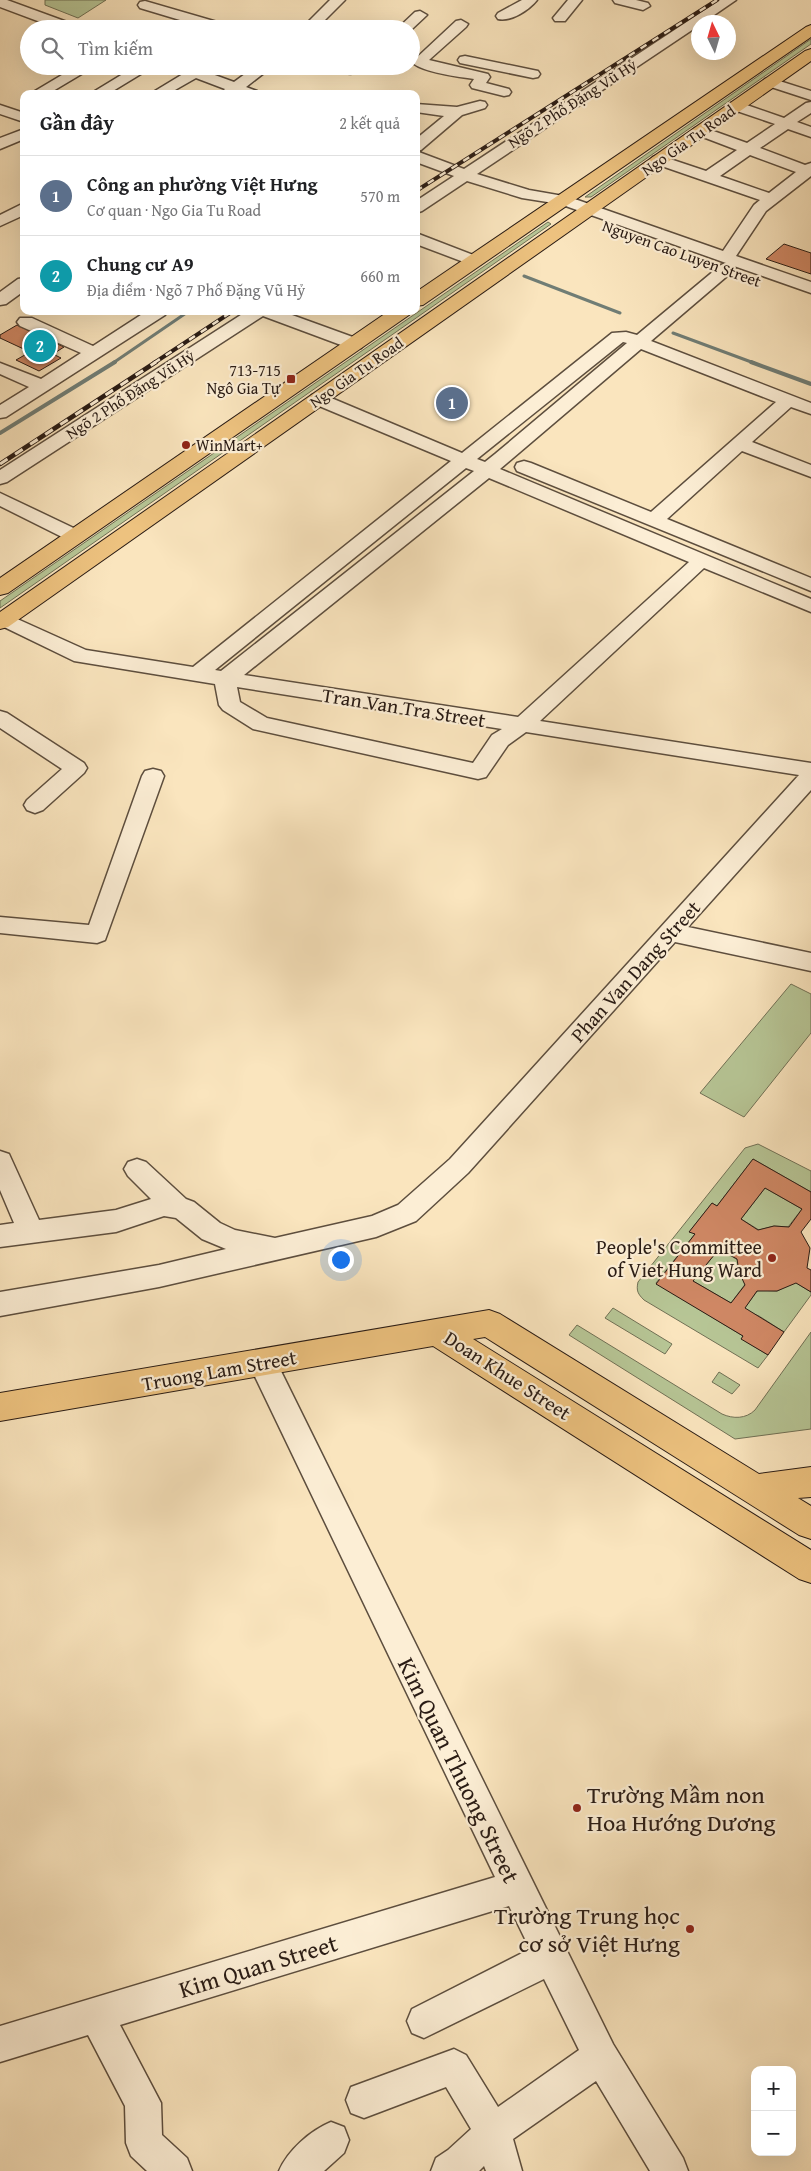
<!DOCTYPE html>
<html lang="vi">
<head>
<meta charset="utf-8">
<style>
	:root { --surface:#fff; --page:#f6f6f6; --text:#202124; --muted:#757577; --line:#e0e0e0; --accent:#8f2418 }
	body { margin:0; font-family:"Gentium Book Plus",serif; background:var(--page); color:var(--text) }
	.controls { position:absolute; right:15px; bottom:15px; display:grid; overflow:hidden; border-radius:10px; box-shadow:0 5px 20px #0002 }
	.controls button { width:45px; height:45px; display:grid; place-items:center; padding:0; border:0; border-bottom:1px solid var(--line); background:var(--surface); color:var(--text); font:25px sans-serif }
	.compass { position:absolute; left:691px; top:15px; width:45px; height:45px; border-radius:50%; background:var(--surface); box-shadow:0 5px 20px #0002; rotate:355deg }
	.you { position:absolute; left:340px; top:1259px; width:18px; height:18px; margin:-12px; border:4px solid #fff; border-radius:50%; background:#1a73e8; box-shadow:0 0 0 8px #1a73e833 }
	.badge { display:grid; place-items:center; width:32px; height:32px; border-radius:50%; background:var(--accent); color:#fff; font-size:16px; font-weight:700 }
	.pin { position:absolute; translate:-50% -50%; border:2px solid #fff; box-shadow:0 1px 5px #0006 }
	.list { margin:0; padding:0; list-style:none }
	h2 { display:flex; justify-content:space-between; align-items:center; height:65px; margin:0; padding:0 20px; font-size:21px }
	h2 small { font-size:16px; font-weight:400; color:var(--muted) }
	.list li { display:grid; grid-template-columns:32px 1fr auto; gap:15px; align-items:center; box-sizing:border-box; height:80px; padding:0 20px; border-top:1px solid var(--line) }
	.list b { display:block; font-size:19px; white-space:nowrap }
	.list p { margin:0; font-size:16px; white-space:nowrap; color:var(--muted) }
	.list em { font-size:16px; font-style:normal; color:var(--muted) }
	.icon { flex:none; width:28px; height:28px; fill:none; stroke:currentColor; stroke-width:2; stroke-linecap:round; stroke-linejoin:round }
	.map { position:relative; flex:none; width:811px; height:2171px; overflow:hidden }
	.search { position:absolute; background:var(--surface); box-shadow:0 5px 20px #0002; left:20px; top:20px; width:400px; height:55px; display:flex; align-items:center; gap:12px; box-sizing:border-box; padding:0 18px; border-radius:28px; color:var(--muted); font-size:19px }
	.panel { position:absolute; background:var(--surface); box-shadow:0 5px 20px #0002; left:20px; top:90px; width:400px; height:225px; border-radius:10px }
	.map>svg:first-child { display:block }
	.green { fill:#b7c696; stroke:#707055 }
	.lines { fill:none; stroke-linecap:round; stroke-linejoin:round }
	.stream-far1 { stroke:#707d75; stroke-width:3 }
	.stream { stroke:#707d75; stroke-width:4 }
	.building { fill:#d08865; stroke:#291b14; fill-rule:evenodd }
	.minor-casing { stroke:#5d4e3e; stroke-width:3 }
	.major-casing { stroke:#291b14; stroke-width:2 }
	.minor { fill:#fceed5; fill-rule:evenodd }
	.major { fill:#edc27f; fill-rule:evenodd }
	.rail-far1-casing { stroke:#291b14; stroke-width:4 }
	.rail-casing { stroke:#291b14; stroke-width:4.5 }
	.rail-far1 { stroke:#fceed5; stroke-width:2.5; stroke-dasharray:7; stroke-linecap:butt }
	.rail { stroke:#fceed5; stroke-width:3; stroke-dasharray:9; stroke-linecap:butt }
	.poi-dot { fill:#8f2418; stroke:#fceed5; stroke-width:2 }
	.labels { text-anchor:middle; dominant-baseline:central; stroke-width:4.5; stroke-linejoin:round; paint-order:stroke }
	.far-street-label { font-size:16px; fill:#291b14; stroke:#fceed5 }
	.far-poi-label { font-size:16px; fill:#291b14; stroke:#fceed5; text-anchor:end }
	.street-label { font-size:20px; fill:#291b14; stroke:#fceed5 }
	.poi-label { font-size:20px; fill:#291b14; stroke:#fceed5; text-anchor:end }
	.near-street-label { font-size:24px; fill:#291b14; stroke:#fceed5 }
	.near-poi-label { font-size:24px; fill:#291b14; stroke:#fceed5; text-anchor:start }
</style>
</head>
<body>
<div class="map">
<svg width="811" height="2171" viewBox="0 0 811 2171">
	<rect width="100%" height="100%" fill="#fae5be"/>
	<filter id="stains"><feTurbulence type="fractalNoise" baseFrequency=".004" numOctaves="4"/><feColorMatrix values="0 0 0 0 .2 0 0 0 0 .09 0 0 0 0 .02 0 0 0 .5 -.17"/></filter>
	<radialGradient id="worn" r=".72"><stop offset=".6" stop-color="#630" stop-opacity="0"/><stop offset="1" stop-color="#630" stop-opacity=".3"/></radialGradient>
	<path class="green" d="M 45,0 L 106,0 L 78,18 L 45,5 Z
		M 811,39 L 811,44 L 591,197 L 585,197 Z
		M 548,222 L 551,224 L 0,608 L 0,601 Z
		M 791,984 L 811,994 L 811,1033 L 744,1117 L 700,1093 Z
		M 758,1144 L 811,1171 L 811,1192 L 753,1159 L 717,1206 L 712,1203 L 690,1231 L 695,1234 L 656,1283 L 743,1336 L 742,1339 L 768,1355 L 758,1368 L 644,1300 C 638,1294 636,1291 638,1282 L 745,1148 Z
		M 765,1188 L 802,1209 L 788,1227 L 774,1226 L 759,1230 L 741,1219 Z
		M 719,1249 L 738,1260 L 739,1272 L 746,1283 L 731,1303 L 693,1281 Z
		M 795,1282 L 811,1292 L 811,1295 L 784,1332 L 759,1316 L 743,1310 L 758,1290 L 777,1291 Z
		M 613,1308 L 672,1344 L 665,1354 L 605,1318 Z
		M 577,1325 L 722,1414 C 733,1419 746,1419 755,1410 L 811,1332 L 811,1429 L 735,1439 L 569,1335 Z
		M 719,1372 L 740,1385 L 732,1394 L 712,1382 Z"/>
	<g class="lines">
		<path class="stream-far1" d="M 524,276 L 620,313
			M 673,333 L 754,363
			M 113,363 L 189,311"/>
		<path class="stream" d="M 751,362 L 811,384
			M 0,433 L 115,362"/>
	</g>
	<path class="building" d="M 784,244 L 811,253 L 811,274 L 766,259 Z
		M 17,325 L 64,347 L 53,354 L 61,358 L 39,371 L 16,360 L 30,352 L 0,338 L 0,335 Z
		M 753,1159 L 811,1192 L 811,1219 L 801,1232 L 810,1248 L 807,1268 L 811,1270 L 811,1292 L 796,1283 L 777,1291 L 757,1291 L 745,1308 L 784,1332 L 768,1355 L 741,1339 L 743,1336 L 656,1284 L 695,1234 L 689,1232 L 712,1203 L 717,1206 ZM 765,1188 L 802,1209 L 789,1227 L 774,1226 L 758,1230 L 741,1219 ZM 719,1249 L 737,1259 L 739,1272 L 745,1285 L 731,1303 L 693,1281 Z"/>
	<g class="lines">
		<defs>
			<path id="minor" d="M 0,0 L 7,0 L 78,26 L 80,29 L 59,29 L 0,7 Z
				M 330,0 L 345,0 L 316,29 L 301,29 Z
				M 522,0 L 537,0 C 529,10 511,22 498,19 L 496,16 L 498,13 Z
				M 568,0 L 582,0 L 565,21 L 555,21 L 553,18 Z
				M 613,0 L 636,0 L 648,3 L 650,6 L 643,10 L 615,3 Z
				M 720,0 L 736,0 L 704,22 L 698,22 L 698,26 L 477,174 L 529,190 L 569,197 L 723,251 L 754,205 L 760,200 L 653,163 L 650,160 L 653,157 L 658,155 L 706,171 L 737,150 L 695,134 L 692,131 L 695,128 L 705,128 L 747,143 L 775,124 L 731,109 L 729,106 L 731,103 L 741,103 L 784,118 L 806,103 L 811,102 L 811,113 L 797,122 L 811,127 L 811,137 L 788,129 L 760,148 L 805,165 L 811,163 L 811,176 L 766,211 L 736,256 L 811,282 L 811,293 L 734,266 L 735,268 L 733,271 L 651,341 L 811,403 L 811,414 L 791,407 L 752,442 L 811,465 L 811,477 L 742,451 L 667,519 L 811,578 L 811,591 L 517,471 L 515,467 L 517,463 L 524,461 L 531,463 L 651,512 L 776,402 L 641,349 L 500,469 L 811,599 L 811,612 L 704,568 L 540,721 L 811,763 L 811,790 L 688,927 L 811,953 L 811,971 L 675,942 L 468,1173 L 416,1221 L 376,1237 L 159,1287 L 0,1316 L 0,1292 L 159,1265 L 226,1249 L 202,1239 L 176,1218 L 164,1216 L 116,1232 L 0,1247 L 0,1225 L 14,1223 L 0,1190 L 0,1151 L 9,1154 L 39,1220 L 116,1210 L 151,1199 L 128,1176 L 124,1169 L 128,1162 L 137,1159 L 146,1162 L 186,1199 L 194,1202 L 220,1223 L 235,1230 L 275,1238 L 372,1216 L 398,1205 L 450,1159 L 799,775 L 526,732 L 508,745 L 486,777 L 478,779 L 253,729 L 223,710 L 219,705 L 215,684 L 74,661 L 0,625 L 0,614 L 4,613 L 86,650 L 193,667 L 451,461 L 312,403 L 309,399 L 312,395 L 318,394 L 324,395 L 462,453 L 612,333 L 626,332 L 637,335 L 721,265 L 726,263 L 560,204 L 522,198 L 467,181 L 422,211 L 416,213 L 416,201 L 454,176 L 416,162 L 416,139 L 444,116 L 416,112 L 416,104 L 457,107 L 480,101 L 485,102 L 487,105 L 485,108 L 462,115 L 421,150 L 416,151 L 464,169 ZM 750,155 L 796,172 L 769,193 L 720,176 ZM 623,342 L 627,343 L 495,454 L 485,462 L 477,459 ZM 466,468 L 474,471 L 221,671 L 215,670 ZM 489,478 L 689,562 L 518,717 L 244,675 ZM 237,687 L 502,729 L 492,735 L 473,763 L 267,718 L 240,702 Z
				M 145,1 L 231,26 L 233,29 L 210,29 L 140,8 L 138,5 L 140,2 Z
				M 420,11 L 427,15 L 411,30 L 397,29 L 415,12 Z
				M 461,20 L 468,24 L 466,27 L 429,60 L 488,74 L 490,77 L 486,83 L 509,89 L 511,92 L 509,95 L 504,96 L 472,88 L 470,85 L 474,79 C 460,77 420,72 412,62 L 456,21 Z
				M 465,56 L 533,70 L 538,71 L 540,74 L 538,77 L 533,78 L 460,63 L 458,60 L 460,57 Z
				M 77,66 L 95,66 L 48,94 L 30,94 Z
				M 136,66 L 154,66 L 108,94 L 90,94 Z
				M 169,66 L 190,66 L 234,82 L 256,66 L 273,66 L 246,87 L 257,91 L 259,94 L 220,94 L 225,89 L 196,78 L 168,94 L 150,94 L 183,74 L 171,69 Z
				M 300,66 L 315,66 C 311,72 307,74 300,72 L 298,69 Z
				M 346,66 L 361,66 C 357,73 353,75 345,73 L 343,70 Z
				M 770,78 L 811,91 L 811,100 L 765,85 L 763,82 L 765,79 Z
				M 0,105 L 24,113 L 24,122 L 0,114 Z
				M 24,129 L 24,139 L 0,149 L 0,138 Z
				M 24,203 L 24,215 L 0,226 L 0,215 Z
				M 416,233 L 481,258 L 483,261 L 481,264 L 469,264 L 416,244 Z
				M 24,278 L 24,291 L 6,304 L 0,305 L 0,292 L 18,279 Z
				M 147,311 L 167,311 L 165,315 L 6,417 L 0,418 L 0,405 L 29,387 L 0,374 L 0,363 L 41,379 L 81,353 L 20,326 L 17,322 L 20,318 L 32,318 L 93,346 Z
				M 247,311 L 281,311 L 361,340 L 364,344 L 361,348 L 349,348 L 263,316 L 7,482 L 0,484 L 0,470 Z
				M 0,493 L 82,532 L 85,536 L 82,540 L 75,542 L 68,540 L 0,506 Z
				M 0,711 L 7,713 L 84,763 L 87,768 L 84,773 L 43,810 L 35,813 L 27,810 L 24,805 L 27,800 L 62,769 L 0,728 Z
				M 153,769 L 161,771 L 164,776 L 105,940 L 97,943 L 0,933 L 0,917 L 89,925 L 142,776 L 145,771 Z
				M 262,1350 L 272,1353 L 613,2044 L 683,2158 L 688,2171 L 650,2171 L 596,2081 L 513,2139 L 522,2171 L 486,2171 L 484,2166 L 479,2171 L 431,2171 L 436,2158 L 448,2150 L 471,2129 L 446,2087 L 364,2118 L 351,2113 L 346,2100 L 351,2087 L 454,2049 L 466,2055 L 498,2107 L 579,2050 L 544,1979 L 424,2038 L 412,2033 L 407,2021 L 412,2009 L 530,1949 L 509,1906 L 120,2025 L 161,2103 L 162,2135 L 187,2158 L 192,2171 L 147,2171 L 131,2156 L 126,2143 L 125,2106 L 88,2035 L 0,2062 L 0,2026 L 495,1877 L 248,1362 L 252,1353 Z
				M 331,2122 L 344,2127 L 349,2140 L 344,2153 L 324,2171 L 279,2171 C 288,2150 310,2131 331,2122 Z"/>
			<path id="major" d="M 811,25 L 811,37 L 423,305 L 416,306 L 416,292 L 806,27 Z
				M 811,49 L 811,61 L 8,627 L 0,629 L 0,612 L 805,51 Z
				M 389,311 L 411,311 L 409,315 L 8,593 L 0,595 L 0,578 Z
				M 489,1310 L 500,1314 L 759,1474 L 811,1467 L 811,1497 L 798,1498 L 811,1506 L 811,1539 L 799,1535 L 485,1337 L 473,1339 L 811,1550 L 811,1583 L 799,1579 L 433,1346 L 0,1421 L 0,1393 Z"/>
		</defs>
		<use href="#minor" class="minor-casing"/>
		<use href="#major" class="major-casing"/>
		<use href="#minor" class="minor"/>
		<use href="#major" class="major"/>
		<defs>
			<path id="rail-far1" d="M 416,191 L 717,0
				M 154,363 L 233,311"/>
			<path id="rail" d="M 0,464 L 156,362"/>
		</defs>
		<use href="#rail-far1" class="rail-far1-casing"/>
		<use href="#rail" class="rail-casing"/>
		<use href="#rail-far1" class="rail-far1"/>
		<use href="#rail" class="rail"/>
	</g>
	<g class="poi-dot">
		<rect x="286" y="374" width="10" height="10" rx="2.5"/>
		<circle cx="186" cy="445" r="5"/>
		<circle cx="772" cy="1258" r="5"/>
		<circle cx="577" cy="1808" r="5"/>
		<circle cx="690" cy="1929" r="5"/>
	</g>
	<g class="labels">
		<g class="far-street-label">
			<text transform="translate(572 103) rotate(-33)">Ngõ 2 Phố Đặng Vũ Hỷ</text>
			<text transform="translate(688 140) rotate(-35)">Ngo Gia Tu Road</text>
			<text transform="translate(682 253) rotate(20)">Nguyen Cao Luyen Street</text>
			<text transform="translate(356 372) rotate(-35)">Ngo Gia Tu Road</text>
			<text transform="translate(130 394) rotate(-33)">Ngõ 2 Phố Đặng Vũ Hỷ</text>
		</g>
		<g class="far-poi-label">
			<text x="281" y="370">713-715<tspan x="281" dy="18">Ngô Gia Tự</tspan></text>
			<text x="196" y="445" text-anchor="start">WinMart+</text>
		</g>
		<g class="street-label">
			<text transform="translate(404 707) rotate(9)">Tran Van Tra Street</text>
			<text transform="translate(635 971) rotate(-48)">Phan Van Dang Street</text>
			<text transform="translate(219 1370) rotate(-10)">Truong Lam Street</text>
			<text transform="translate(508 1375) rotate(33)">Doan Khue Street</text>
		</g>
		<g class="poi-label">
			<text x="762" y="1246">People's Committee<tspan x="762" dy="23">of Viet Hung Ward</tspan></text>
		</g>
		<g class="near-street-label">
			<text transform="translate(459 1770) rotate(64)">Kim Quan Thuong Street</text>
			<text transform="translate(258 1966) rotate(-17)">Kim Quan Street</text>
		</g>
		<g class="near-poi-label">
			<text x="587" y="1794">Trường Mầm non<tspan x="587" dy="28">Hoa Hướng Dương</tspan></text>
			<text x="680" y="1915" text-anchor="end">Trường Trung học<tspan x="680" dy="28">cơ sở Việt Hưng</tspan></text>
		</g>
	</g>
	<rect width="100%" height="100%" filter="url(#stains)"/>
	<rect width="100%" height="100%" fill="url(#worn)"/>
</svg>
<div class="controls">
<button>+</button>
<button>−</button>
</div>
<svg class="compass" viewBox="-18 -18 36 36"><path d="M0-13l5 13h-10z" fill="#e53935"/><path d="M0 13l5-13h-10z" fill="#757577"/></svg>
<div class="you"></div>
<div class="pin badge" style="left:452px;top:403px;background:#5c6f8a">1</div>
<div class="pin badge" style="left:40px;top:346px;background:#0f9aa8">2</div>
<div class="search"><svg class="icon" aria-label="search" viewBox="0 0 24 24"><circle cx="10" cy="10" r="6"/><path d="M15 15l6 6"/></svg>Tìm kiếm</div>
<section class="panel">
<h2>Gần đây<small>2 kết quả</small></h2>
<ul class="list">
<li><span class="badge" style="background:#5c6f8a">1</span><div><b>Công an phường Việt Hưng</b><p>Cơ quan · Ngo Gia Tu Road</p></div><em>570 m</em></li>
<li><span class="badge" style="background:#0f9aa8">2</span><div><b>Chung cư A9</b><p>Địa điểm · Ngõ 7 Phố Đặng Vũ Hỷ</p></div><em>660 m</em></li>
</ul>
</section>
</div>
</body>
</html>
